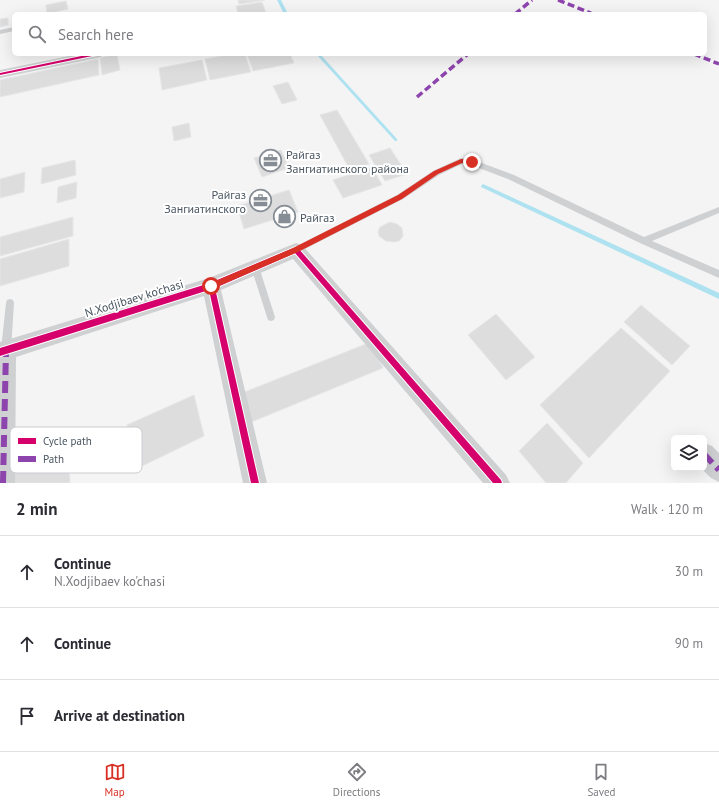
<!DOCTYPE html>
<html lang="en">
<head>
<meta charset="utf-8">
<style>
	:root { --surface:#fff; --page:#f2f2f3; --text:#2b2b33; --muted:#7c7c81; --line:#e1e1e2; --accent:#d93025 }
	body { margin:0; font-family:"PT Sans",sans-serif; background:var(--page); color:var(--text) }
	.controls { position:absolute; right:12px; bottom:12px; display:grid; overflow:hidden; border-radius:6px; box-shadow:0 4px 16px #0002 }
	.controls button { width:36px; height:36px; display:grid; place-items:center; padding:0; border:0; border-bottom:1px solid var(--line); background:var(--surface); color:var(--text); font:20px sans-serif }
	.stop { position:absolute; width:12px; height:12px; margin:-9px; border:3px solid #d93025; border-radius:50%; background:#fff }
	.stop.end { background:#d93025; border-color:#fff; box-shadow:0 1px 4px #0008 }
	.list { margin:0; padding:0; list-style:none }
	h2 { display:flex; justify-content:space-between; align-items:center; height:52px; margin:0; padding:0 16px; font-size:17px }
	h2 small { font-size:13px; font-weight:400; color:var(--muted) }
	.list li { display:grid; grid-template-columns:26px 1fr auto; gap:12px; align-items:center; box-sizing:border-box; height:72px; padding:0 16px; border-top:1px solid var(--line) }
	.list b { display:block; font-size:15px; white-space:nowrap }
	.list p { margin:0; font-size:13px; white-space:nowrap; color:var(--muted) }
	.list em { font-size:13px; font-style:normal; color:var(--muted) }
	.icon { flex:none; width:22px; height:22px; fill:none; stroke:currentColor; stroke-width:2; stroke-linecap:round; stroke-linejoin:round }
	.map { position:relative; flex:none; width:719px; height:483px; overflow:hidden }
	.search { position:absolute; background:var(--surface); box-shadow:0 4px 16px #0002; left:12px; right:12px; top:12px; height:44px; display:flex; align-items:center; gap:10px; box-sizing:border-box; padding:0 14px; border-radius:6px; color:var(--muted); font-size:15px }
	.sheet { height:268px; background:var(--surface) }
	nav { display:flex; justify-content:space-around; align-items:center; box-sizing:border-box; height:56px; border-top:1px solid var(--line); background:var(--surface); font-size:11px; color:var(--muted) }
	nav a { display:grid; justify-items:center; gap:2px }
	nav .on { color:var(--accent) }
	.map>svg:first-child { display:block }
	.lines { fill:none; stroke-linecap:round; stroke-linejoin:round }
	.stream { fill:#aee2f0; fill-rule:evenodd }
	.building { fill:#ddddde; stroke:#e5e6e7 }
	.service { fill:#ced0d2; fill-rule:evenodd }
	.minor { fill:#ced0d2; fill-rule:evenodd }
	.quiet-far1 { stroke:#8e44ad; stroke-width:3.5; stroke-dasharray:7 3.5; stroke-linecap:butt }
	.quiet { stroke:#8e44ad; stroke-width:6; stroke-dasharray:12 6; stroke-linecap:butt }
	.cycleway-casing { stroke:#fff; stroke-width:2 }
	.cycleway { fill:#d6006c; fill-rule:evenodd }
	.route { fill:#d93025 }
	.labels { text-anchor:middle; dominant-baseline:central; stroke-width:4; stroke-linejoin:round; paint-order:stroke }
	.poi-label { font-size:12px; fill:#4a5661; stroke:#fff; text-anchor:start }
	.street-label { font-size:12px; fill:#4a5661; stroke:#fff }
	.key { fill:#fff; stroke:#c9ccd0; stroke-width:1 }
	.key-label { font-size:11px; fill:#4a5661 }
</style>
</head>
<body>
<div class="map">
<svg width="719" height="483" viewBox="0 0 719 483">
	<rect width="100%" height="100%" fill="#f4f4f4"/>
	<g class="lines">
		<path class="stream" d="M 277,0 L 281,0 L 288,14 L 284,14 Z
			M 316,54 L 320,54 L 397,139 L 397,141 L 395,141 Z
			M 483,184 L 719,293 L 719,299 L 481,187 L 481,186 Z"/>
	</g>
	<path class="building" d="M 238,0 L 265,0 L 239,4 Z
		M 66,1 L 68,9 L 47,14 L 46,5 Z
		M 262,2 L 266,13 L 238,14 L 236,6 Z
		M 8,18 L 8,25 L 0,27 L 0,19 Z
		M 117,54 L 120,70 L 102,75 L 100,58 Z
		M 233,54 L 245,54 L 251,72 L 210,80 L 205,59 Z
		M 247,54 L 290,54 L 294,63 L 253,71 Z
		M 98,59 L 99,75 L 0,97 L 0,80 Z
		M 202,60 L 207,80 L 162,90 L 159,68 Z
		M 288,82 L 297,100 L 282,104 L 273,86 Z
		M 337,110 L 369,164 L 350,170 L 320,115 Z
		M 189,123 L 191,137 L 174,141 L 172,127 Z
		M 390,148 L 407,174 L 385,181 L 369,155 Z
		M 281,150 L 289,168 L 262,177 L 254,158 Z
		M 75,160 L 76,175 L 41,184 L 42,168 Z
		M 372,167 L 382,185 L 343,198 L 333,180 Z
		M 25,172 L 24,192 L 0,198 L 0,179 Z
		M 77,182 L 76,198 L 57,203 L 58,187 Z
		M 289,190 L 298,212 L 244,229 L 237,206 Z
		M 73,217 L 73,236 L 0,256 L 0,237 Z
		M 390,222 L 397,224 L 402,228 L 403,236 L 399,241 L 394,242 L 386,241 L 379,236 L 378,232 L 380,227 Z
		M 69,239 L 69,266 L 0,286 L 0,259 Z
		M 641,305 L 690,346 L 672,365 L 624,322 Z
		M 496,314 L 535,357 L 506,380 L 468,335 Z
		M 621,328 L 670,371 L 589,458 L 540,405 Z
		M 371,342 L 383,368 L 249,423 L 242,393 Z
		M 194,395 L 204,436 L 134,470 L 127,425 Z
		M 547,423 L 583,463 L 566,483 L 546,483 L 519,451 Z
		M 68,443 L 70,483 L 13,483 L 13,466 Z"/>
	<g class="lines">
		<path class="service" d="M 14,27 L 14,31 L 0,34 L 0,30 Z
			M 461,158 L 474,160 L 514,175 L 644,237 L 719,207 L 719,213 L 652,241 L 719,270 L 719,278 L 640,243 L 508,179 L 471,165 L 462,164 L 439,175 L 403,199 L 299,252 L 296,253 L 293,252 L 292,250 L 293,248 L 397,195 L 433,171 Z
			M 255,263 L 258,264 L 259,267 L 275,317 L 274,320 L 271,321 L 268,320 L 267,317 L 251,267 L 252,264 Z
			M 10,299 L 13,300 L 14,303 L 11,350 L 9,353 L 6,355 L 3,353 L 1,350 L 6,303 L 7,300 Z"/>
		<path class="minor" d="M 79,54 L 103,54 L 101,57 L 97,58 L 0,78 L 0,70 Z
			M 296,243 L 302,245 L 506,475 L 510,483 L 483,483 L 293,259 L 221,290 L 267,483 L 243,483 L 204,296 L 16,357 L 15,483 L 0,483 L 0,342 L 209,278 Z
			M 704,443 L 712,446 L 719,453 L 719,482 L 711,478 L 701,468 L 704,468 Z"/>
		<path class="quiet-far1" d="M 558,0 L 593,14
			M 515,14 L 532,0
			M 694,54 L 719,64
			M 417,97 L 468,54"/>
		<path class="quiet" d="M 704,454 L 719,470
			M 3,483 L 6,350"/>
		<defs>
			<path id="cycleway" d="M 91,54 L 99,54 L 97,55 L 0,75 L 0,73 Z
				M 296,247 L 298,248 L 501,480 L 502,483 L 493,483 L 295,253 L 215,288 L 259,483 L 251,483 L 209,290 L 0,356 L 0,348 L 210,283 Z"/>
		</defs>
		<use href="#cycleway" class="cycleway-casing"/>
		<use href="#cycleway" class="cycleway"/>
	</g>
	<path class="route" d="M 461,159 L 472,159 L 475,162 L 472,164 L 462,163 L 438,174 L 402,199 L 298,252 L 214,288 L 209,288 L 209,284 L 293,248 L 398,195 L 434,171 Z"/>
	<defs>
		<symbol id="office-ring" viewBox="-11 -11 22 22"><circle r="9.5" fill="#fff" stroke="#868d94" stroke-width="1.5"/><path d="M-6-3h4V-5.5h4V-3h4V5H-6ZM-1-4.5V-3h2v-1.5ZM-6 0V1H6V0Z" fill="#868d94"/></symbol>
		<symbol id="shop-ring" viewBox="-11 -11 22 22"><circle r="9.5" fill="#fff" stroke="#868d94" stroke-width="1.5"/><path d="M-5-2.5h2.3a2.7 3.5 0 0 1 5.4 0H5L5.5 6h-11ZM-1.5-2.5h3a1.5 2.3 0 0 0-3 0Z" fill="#868d94"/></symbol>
	</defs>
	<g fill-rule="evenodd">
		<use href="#office-ring" x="258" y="148" width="25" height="25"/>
		<use href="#office-ring" x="248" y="188" width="25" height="25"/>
		<use href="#shop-ring" x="272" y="204" width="25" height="25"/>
	</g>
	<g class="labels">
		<g class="poi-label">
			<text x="286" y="154">Райгаз<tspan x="286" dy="14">Зангиатинского района</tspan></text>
			<text x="246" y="194" text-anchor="end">Райгаз<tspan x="246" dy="14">Зангиатинского</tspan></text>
			<text x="300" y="217">Райгаз</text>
		</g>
		<g class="street-label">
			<text transform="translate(134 298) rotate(-17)">N.Xodjibaev ko'chasi</text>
		</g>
	</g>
	<rect x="10" y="427" width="132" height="46" rx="6" class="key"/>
	<rect x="18" y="438" width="18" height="6" fill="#d6006c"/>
	<rect x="18" y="456" width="18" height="6" fill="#8e44ad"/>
	<g class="key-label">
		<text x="43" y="445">Cycle path</text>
		<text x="43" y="463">Path</text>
	</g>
</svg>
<div class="controls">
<button><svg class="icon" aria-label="layers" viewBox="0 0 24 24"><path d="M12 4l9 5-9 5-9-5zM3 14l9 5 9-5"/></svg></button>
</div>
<div class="stop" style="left:211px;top:286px"></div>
<div class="stop end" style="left:472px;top:162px"></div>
<div class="search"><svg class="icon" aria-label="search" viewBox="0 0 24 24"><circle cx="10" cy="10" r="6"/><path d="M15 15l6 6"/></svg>Search here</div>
</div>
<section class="sheet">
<h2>2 min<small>Walk · 120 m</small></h2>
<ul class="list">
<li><svg class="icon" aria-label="ahead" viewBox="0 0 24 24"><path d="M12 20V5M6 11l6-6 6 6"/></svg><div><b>Continue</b><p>N.Xodjibaev ko'chasi</p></div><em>30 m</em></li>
<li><svg class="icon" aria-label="ahead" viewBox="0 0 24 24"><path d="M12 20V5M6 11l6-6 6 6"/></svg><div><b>Continue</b></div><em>90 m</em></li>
<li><svg class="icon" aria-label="arrive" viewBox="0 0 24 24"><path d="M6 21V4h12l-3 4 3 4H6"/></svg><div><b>Arrive at destination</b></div></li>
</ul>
</section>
<nav>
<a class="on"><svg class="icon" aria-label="map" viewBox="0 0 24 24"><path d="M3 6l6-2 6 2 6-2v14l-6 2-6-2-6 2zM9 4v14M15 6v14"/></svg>Map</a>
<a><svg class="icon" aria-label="directions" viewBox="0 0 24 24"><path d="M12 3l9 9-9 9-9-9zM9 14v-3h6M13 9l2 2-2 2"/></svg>Directions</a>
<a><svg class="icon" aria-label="saved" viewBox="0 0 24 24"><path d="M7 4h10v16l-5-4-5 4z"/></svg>Saved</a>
</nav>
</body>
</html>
